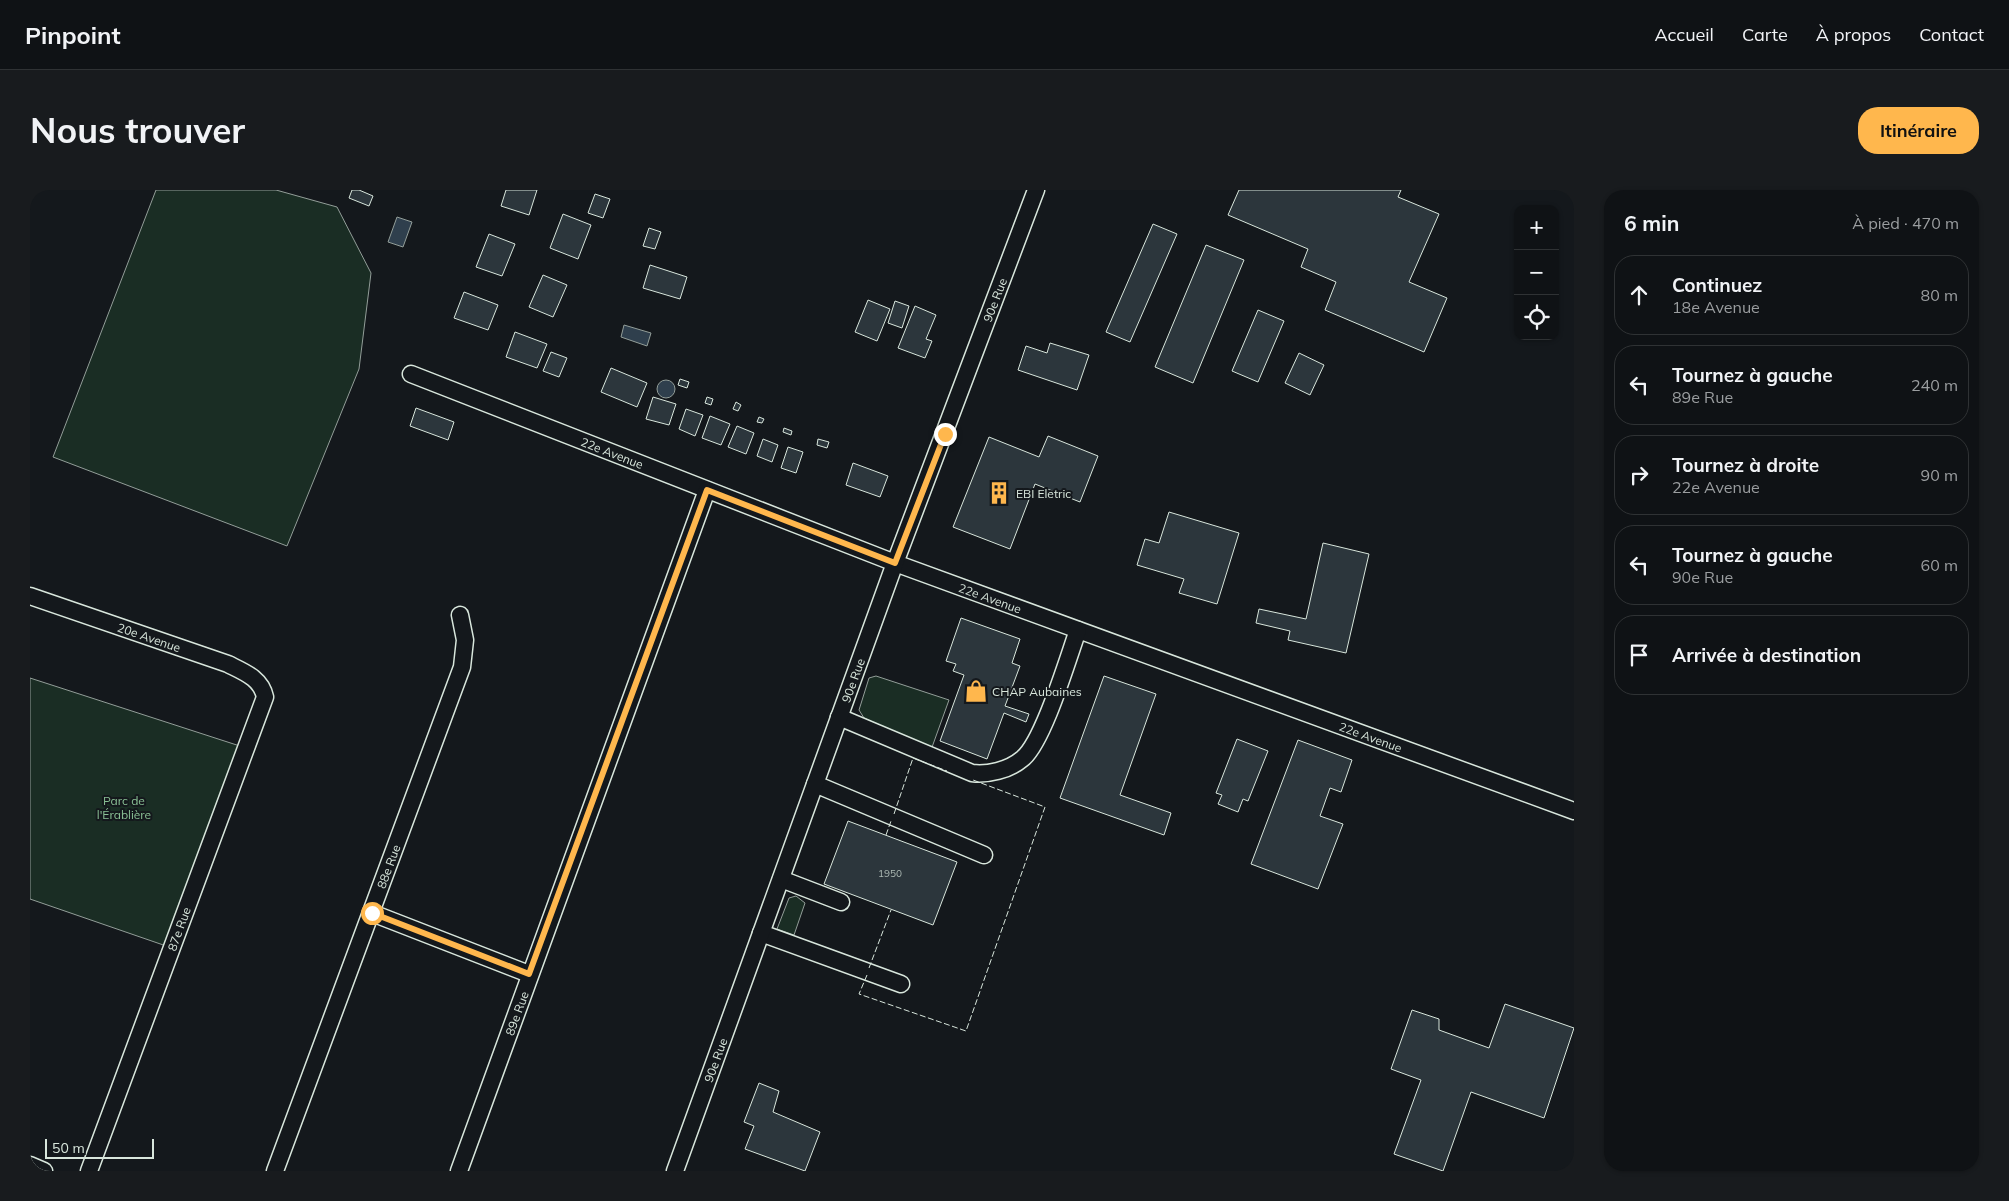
<!DOCTYPE html>
<html lang="fr">
<head>
<meta charset="utf-8">
<style>
	:root { --surface:#0f1215; --page:#181b1e; --text:#f1f3f6; --muted:#9b9ea0; --line:#2f3234; --accent:#ffb74d }
	body { margin:0; font-family:Mulish,sans-serif; background:var(--page); color:var(--text) }
	.controls { position:absolute; right:15px; top:15px; display:grid; overflow:hidden; border-radius:10px; box-shadow:0 1px 4px #0004 }
	.controls button { width:45px; height:45px; display:grid; place-items:center; padding:0; border:0; border-bottom:1px solid var(--line); background:var(--surface); color:var(--text); font:25px sans-serif }
	.scale { position:absolute; left:15px; bottom:12px; width:109px; box-sizing:border-box; padding-left:5px; border:2px solid #d8e6dc; border-top:0; font-size:14px; line-height:18px; white-space:nowrap; color:#d8e6dc; -webkit-text-stroke:4px #14181c; paint-order:stroke }
	.stop { position:absolute; width:15px; height:15px; margin:-11px; border:4px solid #ffb74d; border-radius:50%; background:#fff }
	.stop.end { background:#ffb74d; border-color:#fff; box-shadow:0 1px 5px #0008 }
	.list { margin:0; padding:0; list-style:none }
	h2 { display:flex; justify-content:space-between; align-items:center; height:65px; margin:0; padding:0 20px; font-size:21px }
	h2 small { font-size:16px; font-weight:400; color:var(--muted) }
	.list li { display:grid; grid-template-columns:32px 1fr auto; gap:15px; align-items:center; box-sizing:border-box; height:80px; margin:0 10px 10px; padding:0 10px; border:1px solid var(--line); border-radius:20px }
	.list b { display:block; font-size:19px; white-space:nowrap }
	.list p { margin:0; font-size:16px; white-space:nowrap; color:var(--muted) }
	.list em { font-size:16px; font-style:normal; color:var(--muted) }
	.icon { flex:none; width:28px; height:28px; fill:none; stroke:currentColor; stroke-width:2; stroke-linecap:round; stroke-linejoin:round }
	.map { position:relative; flex:none; width:1544px; height:981px; overflow:hidden; border-radius:20px }
	header { display:flex; align-items:center; gap:30px; box-sizing:border-box; height:70px; padding:0 25px; background:var(--surface); border-bottom:1px solid var(--line) }
	header strong { font-size:24px }
	nav { display:flex; gap:28px; margin-inline-start:auto; font-size:18px }
	.intro { display:flex; align-items:center; justify-content:space-between; box-sizing:border-box; height:120px; padding:0 30px }
	h1 { margin:0; font-size:35px }
	.button { padding:12px 22px; border-radius:20px; background:var(--accent); color:#111; font-size:18px; font-weight:700 }
	main { display:flex; gap:30px; padding:0 30px }
	aside { flex:1; background:var(--surface); border-radius:20px; box-shadow:0 1px 4px #0004 }
	.map>svg:first-child { display:block }
	.green { fill:#1a2d24; stroke:#939e99 }
	.water { fill:#2f3f4d; stroke:#939e99 }
	.building { fill:#2c363c; stroke:#d8e6dc }
	.lines { fill:none; stroke-linecap:round; stroke-linejoin:round }
	.minor-casing { stroke:#d8e6dc; stroke-width:19 }
	.minor { stroke:#14181c; stroke-width:16 }
	.fence { stroke:#d8e6dc; stroke-width:1; stroke-dasharray:6 2.5; stroke-linecap:butt }
	.route { stroke:#ffb74d; stroke-width:6 }
	.labels { text-anchor:middle; dominant-baseline:central; stroke-width:4; stroke-linejoin:round; paint-order:stroke }
	.number-label { font-size:10px; fill:#adbab4 }
	.street-label { font-size:12px; fill:#d8e6dc; stroke:#14181c }
	.poi-label { font-size:12px; fill:#d8e6dc; stroke:#14181c; text-anchor:start }
	.park-label { font-size:12px; fill:#8ac095; stroke:#14181c }
</style>
</head>
<body>
<header>
<strong>Pinpoint</strong>
<nav><a>Accueil</a><a>Carte</a><a>À propos</a><a>Contact</a></nav>
</header>
<div class="intro"><h1>Nous trouver</h1><a class="button">Itinéraire</a></div>
<main>
<div class="map">
<svg width="1544" height="981" viewBox="0 0 1544 981">
	<rect width="100%" height="100%" fill="#14181c"/>
	<path class="green" d="M 126,0 L 246,0 L 307,17 L 341,83 L 329,179 L 257,356 L 23,267 Z
		M 846,486 L 919,510 L 901,560 L 834,528 L 829,520 L 839,488 Z
		M 0,488 L 216,558 L 142,758 L 0,709 Z
		M 766,706 L 775,713 L 764,745 L 747,739 L 759,708 Z"/>
	<path class="water" d="M 367,27 L 382,32 L 373,57 L 358,52 Z
		M 594,135 L 621,143 L 617,156 L 591,147 Z
		M627 199a9 9 0 1 1 18 0a9 9 0 1 1-18 0Z"/>
	<path class="building" d="M 322,0 L 329,0 L 343,6 L 339,16 L 319,8 Z
		M 476,0 L 507,0 L 499,25 L 471,16 Z
		M 1209,0 L 1371,0 L 1368,7 L 1409,24 L 1379,92 L 1417,108 L 1394,162 L 1295,120 L 1306,92 L 1271,77 L 1278,59 L 1198,25 Z
		M 565,4 L 580,9 L 573,28 L 558,23 Z
		M 533,24 L 561,35 L 548,69 L 520,58 Z
		M 1123,34 L 1147,44 L 1100,152 L 1076,142 Z
		M 619,38 L 631,42 L 625,59 L 613,56 Z
		M 459,44 L 485,54 L 472,86 L 446,77 Z
		M 1176,55 L 1214,70 L 1163,193 L 1125,177 Z
		M 620,75 L 657,87 L 650,109 L 613,98 Z
		M 513,85 L 537,95 L 523,127 L 499,117 Z
		M 434,102 L 468,115 L 458,140 L 424,128 Z
		M 838,110 L 860,119 L 847,151 L 825,142 Z
		M 865,111 L 879,116 L 872,138 L 858,133 Z
		M 885,116 L 906,125 L 896,149 L 902,151 L 895,168 L 868,158 Z
		M 1228,120 L 1254,131 L 1228,192 L 1202,181 Z
		M 485,142 L 517,154 L 507,178 L 476,167 Z
		M 1020,153 L 1059,165 L 1047,200 L 988,180 L 996,156 L 1017,163 Z
		M 521,162 L 537,168 L 529,187 L 513,181 Z
		M 1269,163 L 1294,175 L 1280,205 L 1255,193 Z
		M 581,178 L 617,193 L 607,217 L 571,202 Z
		M 650,189 L 659,192 L 657,198 L 648,195 Z
		M 623,207 L 646,214 L 639,235 L 616,229 Z
		M 677,207 L 683,209 L 681,215 L 675,213 Z
		M 706,212 L 711,215 L 708,221 L 703,219 Z
		M 386,218 L 424,232 L 418,250 L 380,236 Z
		M 656,219 L 673,225 L 665,246 L 649,239 Z
		M 680,226 L 700,234 L 691,255 L 672,248 Z
		M 729,227 L 734,229 L 732,233 L 727,232 Z
		M 707,236 L 724,243 L 716,264 L 698,257 Z
		M 754,238 L 762,241 L 761,245 L 753,242 Z
		M 1018,246 L 1068,266 L 1050,312 L 1005,294 L 980,359 L 923,337 L 959,247 L 1009,267 Z
		M 733,249 L 748,255 L 742,272 L 727,266 Z
		M 788,249 L 799,252 L 797,258 L 787,255 Z
		M 758,257 L 773,262 L 766,283 L 751,278 Z
		M 823,273 L 858,286 L 850,307 L 816,295 Z
		M 1139,322 L 1209,343 L 1187,414 L 1149,403 L 1154,389 L 1107,375 L 1115,349 L 1129,353 Z
		M 1293,353 L 1339,364 L 1316,463 L 1258,450 L 1260,441 L 1226,433 L 1229,419 L 1276,429 Z
		M 931,428 L 990,449 L 982,473 L 990,476 L 975,516 L 999,524 L 996,532 L 974,523 L 957,569 L 910,551 L 934,485 L 923,481 L 926,474 L 916,471 Z
		M 1074,486 L 1126,504 L 1090,605 L 1141,623 L 1134,645 L 1030,608 Z
		M 1207,549 L 1238,561 L 1218,611 L 1213,609 L 1208,622 L 1188,614 L 1192,605 L 1186,603 Z
		M 1268,550 L 1322,570 L 1311,602 L 1300,598 L 1290,626 L 1313,634 L 1288,699 L 1221,674 Z
		M 818,631 L 927,672 L 903,735 L 794,694 Z
		M 1475,814 L 1544,838 L 1514,928 L 1441,902 L 1413,981 L 1364,964 L 1391,890 L 1361,879 L 1382,820 L 1409,829 L 1409,840 L 1459,858 Z
		M 729,893 L 749,901 L 743,922 L 790,942 L 775,981 L 715,959 L 724,936 L 714,932 Z"/>
	<g class="lines">
		<defs>
			<g id="minor">
				<path id="s1" d="M 381,184 L 865,373 L 1544,621"/>
				<path id="s2" d="M 0,406 L 198,474 C 214,482 231,488 235,507 L 59,981"/>
				<path d="M 809,527 L 942,583 C 958,585 979,580 992,569 C 1013,553 1038,468 1048,440"/>
				<path d="M 785,594 L 954,665"/>
				<path d="M 751,689 L 811,712"/>
				<path d="M 342,723 L 499,784"/>
				<path d="M 731,743 L 871,794"/>
				<path d="M 0,975 L 14,981"/>
				<path id="s3" d="M 245,981 L 432,477 L 435,450 L 430,425"/>
				<path id="s4" d="M 429,981 L 677,300"/>
				<path id="s5" d="M 645,981 L 865,373 L 1006,0"/>
			</g>
		</defs>
		<use href="#minor" class="minor-casing"/>
		<use href="#minor" class="minor"/>
		<path class="fence" d="M 864,624 L 883,568 L 917,581
			M 856,645 L 861,631
			M 839,778 L 861,720
			M 837,785 L 829,804 L 936,841 L 1015,617 L 943,590"/>
	</g>
	<g class="lines">
		<path class="route" d="M 342,723 L 499,784 L 677,300 L 865,373 L 915,244"/>
	</g>
	<defs>
		<symbol id="building-bare" viewBox="-9 -9 18 18"><path d="M-4-6H4V6H1V3H-1V6H-4ZM-2.5-4.3h1.7v1.8h-1.7ZM.8-4.3h1.7v1.8H.8ZM-2.5-1h1.7V.8h-1.7ZM.8-1h1.7V.8H.8Z" fill="#ffb74d" stroke="#14181c" stroke-width="2.5" paint-order="stroke"/></symbol>
		<symbol id="shop-bare" viewBox="-9 -9 18 18"><path d="M-5-2.5h2.3a2.7 3.5 0 0 1 5.4 0H5L5.5 6h-11ZM-1.5-2.5h3a1.5 2.3 0 0 0-3 0Z" fill="#ffb74d" stroke="#14181c" stroke-width="2.5" paint-order="stroke"/></symbol>
	</defs>
	<g fill-rule="evenodd">
		<use href="#building-bare" x="953" y="287" width="32" height="32"/>
		<use href="#shop-bare" x="930" y="485" width="32" height="32"/>
	</g>
	<g class="labels">
		<g class="number-label">
			<text x="860" y="683">1950</text>
		</g>
		<g class="street-label">
			<text stroke="none"><textPath href="#s5" startOffset="928">90e Rue</textPath></text>
			<text stroke="none"><textPath href="#s1" startOffset="216">22e Avenue</textPath></text>
			<text stroke="none"><textPath href="#s1" startOffset="621">22e Avenue</textPath></text>
			<text stroke="none"><textPath href="#s2" startOffset="126">20e Avenue</textPath></text>
			<text stroke="none"><textPath href="#s5" startOffset="522">90e Rue</textPath></text>
			<text stroke="none"><textPath href="#s1" startOffset="1026">22e Avenue</textPath></text>
			<text stroke="none"><textPath href="#s3" startOffset="325">88e Rue</textPath></text>
			<text transform="translate(149 739) rotate(-70)">87e Rue</text>
			<text stroke="none"><textPath href="#s4" startOffset="168">89e Rue</textPath></text>
			<text stroke="none"><textPath href="#s5" startOffset="118">90e Rue</textPath></text>
		</g>
		<g class="poi-label">
			<text x="986" y="303">EBI Eletric</text>
			<text x="962" y="501">CHAP Aubaines</text>
		</g>
		<g class="park-label">
			<text x="94" y="610">Parc de<tspan x="94" dy="14">l'Érablière</tspan></text>
		</g>
	</g>
</svg>
<div class="controls">
<button>+</button>
<button>−</button>
<button><svg class="icon" aria-label="locate" viewBox="0 0 24 24"><circle cx="12" cy="12" r="6"/><path d="M12 2v4M12 18v4M2 12h4M18 12h4"/></svg></button>
</div>
<div class="scale">50 m</div>
<div class="stop" style="left:342px;top:723px"></div>
<div class="stop end" style="left:915px;top:244px"></div>
</div>
<aside>
<h2>6 min<small>À pied · 470 m</small></h2>
<ul class="list">
<li><svg class="icon" aria-label="ahead" viewBox="0 0 24 24"><path d="M12 20V5M6 11l6-6 6 6"/></svg><div><b>Continuez</b><p>18e Avenue</p></div><em>80 m</em></li>
<li><svg class="icon" aria-label="left" viewBox="0 0 24 24"><path d="M17 20v-9H6M10 6l-5 5 5 5"/></svg><div><b>Tournez à gauche</b><p>89e Rue</p></div><em>240 m</em></li>
<li><svg class="icon" aria-label="right" viewBox="0 0 24 24"><path d="M7 20v-9h11M14 6l5 5-5 5"/></svg><div><b>Tournez à droite</b><p>22e Avenue</p></div><em>90 m</em></li>
<li><svg class="icon" aria-label="left" viewBox="0 0 24 24"><path d="M17 20v-9H6M10 6l-5 5 5 5"/></svg><div><b>Tournez à gauche</b><p>90e Rue</p></div><em>60 m</em></li>
<li><svg class="icon" aria-label="arrive" viewBox="0 0 24 24"><path d="M6 21V4h12l-3 4 3 4H6"/></svg><div><b>Arrivée à destination</b></div></li>
</ul>
</aside>
</main>
</body>
</html>
